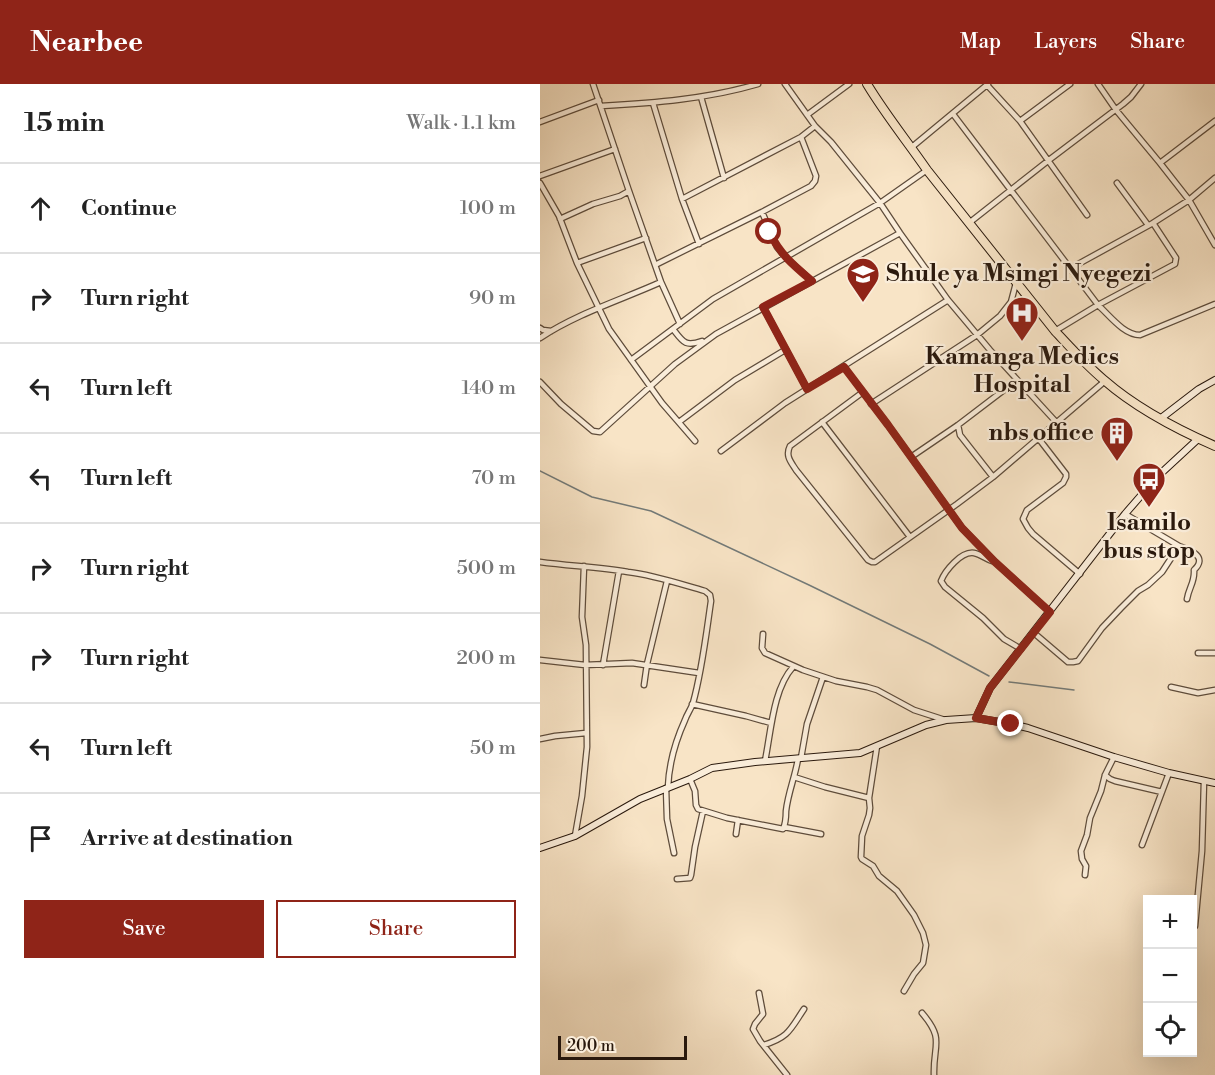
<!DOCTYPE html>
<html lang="en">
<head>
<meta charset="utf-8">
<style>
	:root { --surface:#fff; --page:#f6f6f6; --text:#222; --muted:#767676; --line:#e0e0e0; --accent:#8f2418 }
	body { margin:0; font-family:"Libre Bodoni",serif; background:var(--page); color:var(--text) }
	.controls { position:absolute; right:18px; bottom:18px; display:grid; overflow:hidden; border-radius:0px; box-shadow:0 6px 24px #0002 }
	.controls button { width:54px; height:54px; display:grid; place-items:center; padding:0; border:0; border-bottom:2px solid var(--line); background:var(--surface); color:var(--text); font:30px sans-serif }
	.scale { position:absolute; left:18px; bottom:15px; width:129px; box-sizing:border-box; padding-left:6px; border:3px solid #2a190d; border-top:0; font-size:16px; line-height:21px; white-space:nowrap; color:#2a190d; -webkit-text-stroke:4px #faedda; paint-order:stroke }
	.stop { position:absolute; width:18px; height:18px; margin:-14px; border:4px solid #8f2418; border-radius:50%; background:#fff }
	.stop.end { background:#8f2418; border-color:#fff; box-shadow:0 2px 6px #0008 }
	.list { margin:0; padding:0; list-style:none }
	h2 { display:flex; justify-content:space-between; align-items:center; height:78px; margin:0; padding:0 24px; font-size:26px }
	h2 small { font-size:20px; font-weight:400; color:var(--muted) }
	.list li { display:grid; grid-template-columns:39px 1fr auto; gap:18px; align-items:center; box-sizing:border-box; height:90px; padding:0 24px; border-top:2px solid var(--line) }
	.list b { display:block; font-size:22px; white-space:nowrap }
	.list em { font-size:20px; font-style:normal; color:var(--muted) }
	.actions { display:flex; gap:12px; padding:18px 24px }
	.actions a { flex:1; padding:14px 0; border:2px solid var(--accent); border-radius:0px; text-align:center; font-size:21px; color:var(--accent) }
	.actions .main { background:var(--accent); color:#fff }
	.icon { flex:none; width:33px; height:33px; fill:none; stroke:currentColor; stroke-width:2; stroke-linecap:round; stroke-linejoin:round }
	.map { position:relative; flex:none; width:675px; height:991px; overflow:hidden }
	header { display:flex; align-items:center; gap:36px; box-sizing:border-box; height:84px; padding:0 30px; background:var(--accent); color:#fff }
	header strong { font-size:28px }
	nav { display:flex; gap:33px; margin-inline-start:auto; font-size:21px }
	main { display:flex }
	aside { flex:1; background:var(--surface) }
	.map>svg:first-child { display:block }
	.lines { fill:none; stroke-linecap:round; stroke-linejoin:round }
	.stream { stroke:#737a78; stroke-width:1.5 }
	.street-casing { stroke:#5e4c3b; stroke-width:7 }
	.secondary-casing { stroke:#2a190d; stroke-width:8 }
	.highway-casing { stroke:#2a190d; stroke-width:10 }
	.street { stroke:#faedda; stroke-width:4.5 }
	.secondary { stroke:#faedda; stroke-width:6 }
	.highway { stroke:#f8e4c6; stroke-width:8 }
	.route { stroke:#8f2418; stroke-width:8 }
	.labels { text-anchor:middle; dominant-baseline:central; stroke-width:4.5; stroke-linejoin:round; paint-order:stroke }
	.poi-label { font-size:24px; font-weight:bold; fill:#2a190d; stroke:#faedda }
</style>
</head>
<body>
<header>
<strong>Nearbee</strong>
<nav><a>Map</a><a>Layers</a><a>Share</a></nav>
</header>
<main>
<aside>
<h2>15 min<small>Walk · 1.1 km</small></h2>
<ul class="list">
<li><svg class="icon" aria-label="ahead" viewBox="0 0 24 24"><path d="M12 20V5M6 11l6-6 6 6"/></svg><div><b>Continue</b></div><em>100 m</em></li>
<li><svg class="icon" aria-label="right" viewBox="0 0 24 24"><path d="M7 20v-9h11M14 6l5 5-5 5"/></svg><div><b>Turn right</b></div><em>90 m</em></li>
<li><svg class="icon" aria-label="left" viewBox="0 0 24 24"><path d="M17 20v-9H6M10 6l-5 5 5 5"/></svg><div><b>Turn left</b></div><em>140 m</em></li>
<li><svg class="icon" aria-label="left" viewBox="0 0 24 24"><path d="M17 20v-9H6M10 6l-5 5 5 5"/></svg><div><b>Turn left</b></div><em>70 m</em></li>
<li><svg class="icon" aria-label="right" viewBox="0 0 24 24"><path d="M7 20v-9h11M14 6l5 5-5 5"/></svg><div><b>Turn right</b></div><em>500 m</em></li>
<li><svg class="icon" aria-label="right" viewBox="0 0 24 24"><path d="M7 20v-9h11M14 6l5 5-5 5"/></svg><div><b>Turn right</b></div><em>200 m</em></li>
<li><svg class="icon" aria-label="left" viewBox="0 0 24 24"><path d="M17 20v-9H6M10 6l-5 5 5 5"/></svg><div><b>Turn left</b></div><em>50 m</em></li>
<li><svg class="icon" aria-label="arrive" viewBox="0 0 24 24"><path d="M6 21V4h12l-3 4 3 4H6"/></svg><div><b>Arrive at destination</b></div></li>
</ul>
<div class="actions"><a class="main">Save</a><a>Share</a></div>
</aside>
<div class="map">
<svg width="675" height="991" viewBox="0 0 675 991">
	<rect width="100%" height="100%" fill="#f8e4c6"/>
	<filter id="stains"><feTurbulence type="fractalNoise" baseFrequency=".00333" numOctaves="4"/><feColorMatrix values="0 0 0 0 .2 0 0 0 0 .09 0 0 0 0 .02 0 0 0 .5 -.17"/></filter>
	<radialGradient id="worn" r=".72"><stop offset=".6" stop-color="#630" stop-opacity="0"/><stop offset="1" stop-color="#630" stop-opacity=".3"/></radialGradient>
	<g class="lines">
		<path class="stream" d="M 0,387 L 52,413 L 111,427 L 269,501 L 390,560 L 449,592
			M 469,598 L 534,606"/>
		<defs>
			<path id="street" d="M 53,0 L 89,107 L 121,198 L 140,240
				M 245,0 L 275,42 L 291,58 L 340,119 L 360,149 L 408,216 L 450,266 L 517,339
				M 558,0 L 576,26 L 620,79 L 649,116 L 675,161
				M 447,1 L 480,37 L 547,131
				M 161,13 L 184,94
				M 113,19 L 142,115 L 159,160
				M 61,22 C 114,19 167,15 218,0
				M 413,30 L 558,221 C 570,232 584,251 600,251 L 675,220
				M 267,31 L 309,0
				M 480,37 L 530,0
				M 0,38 L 59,16
				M 372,63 L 448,0
				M 620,79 L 675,37
				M 0,92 L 75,65
				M 0,99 L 19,132 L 37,179 L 69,245 L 122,319 L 155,357
				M 577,99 L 608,141
				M 142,115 L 261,53 L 275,42
				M 222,128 L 237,163 L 245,173 L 272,197
				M 20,135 L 53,120 L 80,112 L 89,107
				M 429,139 L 509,76 L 583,20 L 591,13 L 601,0
				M 37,179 L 106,154
				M 115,181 L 222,128 L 271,102 L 275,97 L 276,92 L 261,53
				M 531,184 L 613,139 L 649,116 L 675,94
				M 223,223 L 267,305
				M 0,244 L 3,246 L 11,247
				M 133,245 C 143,258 145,263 162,257
				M 515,247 L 558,221 L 635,180 L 636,174 L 613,139
				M 0,254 C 38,229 81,216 121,198
				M 91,276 L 173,215 L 340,119 L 387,86
				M 304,283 L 348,341 L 422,444 L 455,478 L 510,528
				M 0,298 L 21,320 L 53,347 L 60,348 L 135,280 L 176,250 L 360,149
				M 323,308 L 250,362 C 245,372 251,378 256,386 L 328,476 L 332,478 L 335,478 L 417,420 L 453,393 L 565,297
				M 331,320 L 437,251 L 460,232 L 471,218 L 476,199
				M 139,338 L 195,296 L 245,266
				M 282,338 L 370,453
				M 418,341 L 420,351 L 453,393
				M 499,355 L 526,390 L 526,393 L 523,399 L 487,426 L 483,435 L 488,444 L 493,450 L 540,490
				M 181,367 L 245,319 L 408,216
				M 371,373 L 418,341 L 477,296
				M 639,462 C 651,466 668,473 654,486 C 655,498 649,503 647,515
				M 452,477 C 446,475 440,470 434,469 C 421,467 405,487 401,497 L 405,503 L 443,534 L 464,555 L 481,565
				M 0,478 C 29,482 59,483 88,488 C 114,491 140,500 165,507 L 170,511 L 171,517 C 166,551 162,587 153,619 C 151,625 147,630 145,636 C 135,658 129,679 128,703
				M 494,549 L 528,578 L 533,578 L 538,577 L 562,544 L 581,524 L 598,507 L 608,501 L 622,488 L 639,462 L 585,430
				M 223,550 L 222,564 L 225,569 L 263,586 L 296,597 L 327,603 L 337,606 L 374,626 L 405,636
				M 658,569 L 675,569
				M 0,576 L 45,581 L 92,579 L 159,589
				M 63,581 L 79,487
				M 104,601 L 107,580 L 127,497
				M 631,603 L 658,609 L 675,606
				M 152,620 L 206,632 L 231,639
				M 0,655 L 15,652 L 46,649
				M 337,662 L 329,714 L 330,724 L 329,731 L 322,752 L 321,773 L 322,775 L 333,782 L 339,792 L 357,807 L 374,831 L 383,849 L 386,861 L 383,879 L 374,890 L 364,907
				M 261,674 L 267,640 L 283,593
				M 225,677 C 231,648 233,605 253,583
				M 565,691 L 570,695 L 575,697 L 622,708
				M 254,693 L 285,703 L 329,714
				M 150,695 L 155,707 L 156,721 L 158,725 L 187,734 L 243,745 C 246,739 246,733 246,727 C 248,709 255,693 258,675
				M 126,704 L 127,735 L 134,769
				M 244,743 L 281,750
				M 196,750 L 198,736
				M 35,752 L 42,712 L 47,663 L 46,561 L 42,533 L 44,482
				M 602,761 L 629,689
				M 545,791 L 546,782 L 542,775 L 541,767 L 547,751 L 550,734 L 561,707 L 565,691 L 574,673
				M 137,795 L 150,794 L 151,791 L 155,763 L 163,727
				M 655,842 L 662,767 L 664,697
				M 219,909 L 223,930 L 215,940 L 213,945 L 220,957 L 247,991
				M 382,929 C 405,956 393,960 394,991
				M 224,961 C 249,953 250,946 264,925"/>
			<path id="secondary" d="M 620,335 L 659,305 L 675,296
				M 436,634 L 450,604 L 585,430 L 618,392 L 658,355
				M 0,764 L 35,752 L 100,715 L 150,695 L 172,684 L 215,678 L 320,669 L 386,641 L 406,636 L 436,634 L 471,640 L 488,644 L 574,673 L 629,689 L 675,699"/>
			<path id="highway" d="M 327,0 C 345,30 367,57 387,86 L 515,247 C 531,264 546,281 564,296 C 596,324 636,345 675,362"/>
		</defs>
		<use href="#street" class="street-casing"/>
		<use href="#secondary" class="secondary-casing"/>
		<use href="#highway" class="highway-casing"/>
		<use href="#street" class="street"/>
		<use href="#secondary" class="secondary"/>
		<use href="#highway" class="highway"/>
	</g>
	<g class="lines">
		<path class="route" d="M 229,148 C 241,171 252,180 272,197 L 223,223 L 267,305 L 304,283 L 348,341 L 422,444 L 455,478 L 510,528 L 450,604 L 436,634 L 471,640"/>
	</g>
	<defs>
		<symbol id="school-pin" viewBox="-11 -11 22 30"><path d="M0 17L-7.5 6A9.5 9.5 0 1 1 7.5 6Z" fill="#8f2418" stroke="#faedda"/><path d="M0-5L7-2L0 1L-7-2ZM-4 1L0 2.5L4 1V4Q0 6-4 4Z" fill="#fff"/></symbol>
		<symbol id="hospital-pin" viewBox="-11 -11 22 30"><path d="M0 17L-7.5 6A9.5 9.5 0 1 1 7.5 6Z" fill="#8f2418" stroke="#faedda"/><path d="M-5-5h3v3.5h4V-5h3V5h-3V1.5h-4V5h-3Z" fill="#fff"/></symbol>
		<symbol id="building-pin" viewBox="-11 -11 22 30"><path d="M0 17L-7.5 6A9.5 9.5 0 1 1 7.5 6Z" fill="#8f2418" stroke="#faedda"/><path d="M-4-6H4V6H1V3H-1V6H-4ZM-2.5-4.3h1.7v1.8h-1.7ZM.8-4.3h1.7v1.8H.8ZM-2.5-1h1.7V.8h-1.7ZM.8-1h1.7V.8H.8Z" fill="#fff"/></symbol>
		<symbol id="bus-pin" viewBox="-11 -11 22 30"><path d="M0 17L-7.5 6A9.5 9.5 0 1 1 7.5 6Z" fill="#8f2418" stroke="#faedda"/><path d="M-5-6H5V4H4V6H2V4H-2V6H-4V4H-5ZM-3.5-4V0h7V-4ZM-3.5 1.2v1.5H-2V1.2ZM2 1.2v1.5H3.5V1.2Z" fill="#fff"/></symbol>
	</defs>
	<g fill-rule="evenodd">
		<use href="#school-pin" x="304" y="171" width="38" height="52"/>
		<use href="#hospital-pin" x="463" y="210" width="38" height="52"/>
		<use href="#building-pin" x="558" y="330" width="38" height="52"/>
		<use href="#bus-pin" x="590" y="376" width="38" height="52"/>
	</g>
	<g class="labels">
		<g class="poi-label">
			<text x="346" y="190" text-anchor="start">Shule ya Msingi Nyegezi</text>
			<text x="482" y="273">Kamanga Medics<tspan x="482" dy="28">Hospital</tspan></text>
			<text x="554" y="349" text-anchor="end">nbs office</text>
			<text x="609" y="439">Isamilo<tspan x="609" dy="28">bus stop</tspan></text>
		</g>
	</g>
	<rect width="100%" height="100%" filter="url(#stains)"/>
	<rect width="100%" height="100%" fill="url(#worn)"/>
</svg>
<div class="controls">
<button>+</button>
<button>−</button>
<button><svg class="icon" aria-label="locate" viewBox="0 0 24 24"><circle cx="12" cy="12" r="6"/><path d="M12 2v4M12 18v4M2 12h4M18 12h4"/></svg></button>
</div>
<div class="scale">200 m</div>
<div class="stop" style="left:229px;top:148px"></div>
<div class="stop end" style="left:471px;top:640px"></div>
</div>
</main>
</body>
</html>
